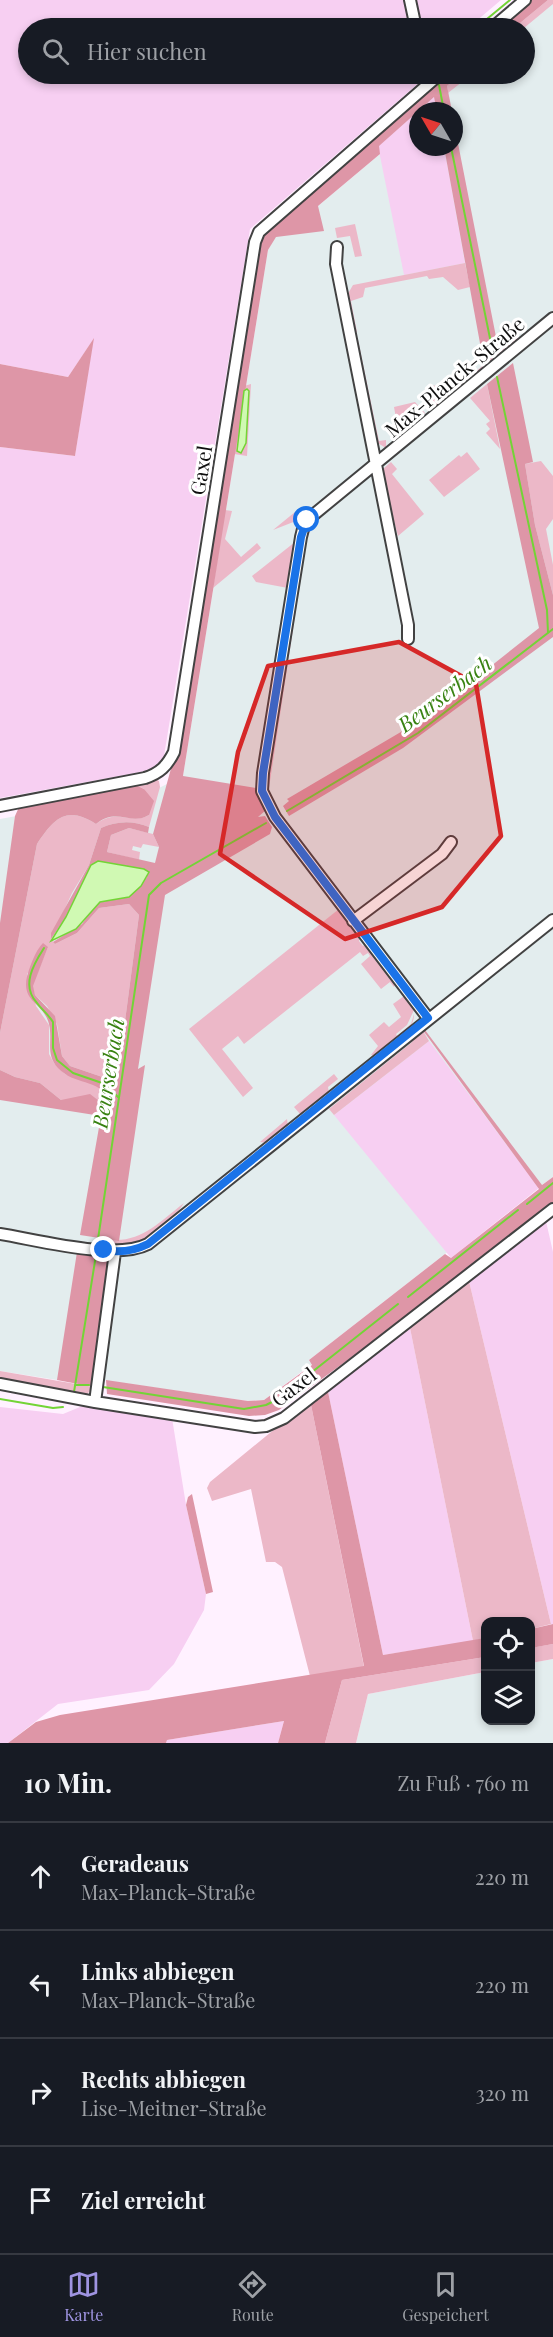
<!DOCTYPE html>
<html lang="de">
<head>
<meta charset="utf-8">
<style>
	:root { --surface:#171b24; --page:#242831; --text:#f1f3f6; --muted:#9ea1a6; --line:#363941; --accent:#9f94e1 }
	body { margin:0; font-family:"Playfair Display",serif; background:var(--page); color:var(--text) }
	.controls { position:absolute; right:18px; bottom:18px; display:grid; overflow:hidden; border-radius:12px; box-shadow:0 3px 9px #0003 }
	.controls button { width:54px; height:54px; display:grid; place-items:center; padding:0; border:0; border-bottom:2px solid var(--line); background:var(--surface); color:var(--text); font:30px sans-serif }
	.compass { position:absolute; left:409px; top:102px; width:54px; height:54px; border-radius:50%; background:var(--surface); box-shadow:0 3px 9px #0003; rotate:309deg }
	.stop { position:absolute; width:18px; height:18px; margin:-14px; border:4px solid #1a73e8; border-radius:50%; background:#fff }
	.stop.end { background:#1a73e8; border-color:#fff; box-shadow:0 2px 6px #0008 }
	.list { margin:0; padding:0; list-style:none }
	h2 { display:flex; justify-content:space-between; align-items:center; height:78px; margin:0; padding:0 24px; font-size:26px }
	h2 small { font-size:20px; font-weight:400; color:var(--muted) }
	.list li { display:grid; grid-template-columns:39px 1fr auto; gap:18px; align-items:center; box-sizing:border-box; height:108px; padding:0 24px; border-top:2px solid var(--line) }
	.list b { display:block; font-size:22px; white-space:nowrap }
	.list p { margin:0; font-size:20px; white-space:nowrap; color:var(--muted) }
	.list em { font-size:20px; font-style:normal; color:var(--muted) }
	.icon { flex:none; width:33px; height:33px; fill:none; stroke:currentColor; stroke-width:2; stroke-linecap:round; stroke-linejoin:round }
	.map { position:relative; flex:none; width:553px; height:1743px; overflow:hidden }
	.search { position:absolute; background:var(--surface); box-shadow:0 3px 9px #0003; left:18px; right:18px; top:18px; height:66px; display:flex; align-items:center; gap:15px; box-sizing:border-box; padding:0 21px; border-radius:33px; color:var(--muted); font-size:22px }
	.sheet { height:510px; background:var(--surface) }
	nav { display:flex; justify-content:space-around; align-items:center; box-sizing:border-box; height:84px; border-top:2px solid var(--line); background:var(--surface); font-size:16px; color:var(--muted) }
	nav a { display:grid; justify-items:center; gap:3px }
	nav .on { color:var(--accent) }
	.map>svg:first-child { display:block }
	.industrial { fill:#e3edee }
	.farmland { fill:#f7cff2 }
	.green { fill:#ecb8c8 }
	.forest { fill:#de96a7 }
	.water { fill:#d0f9b3; stroke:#73d436; stroke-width:1.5 }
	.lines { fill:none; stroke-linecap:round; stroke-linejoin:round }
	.stream { stroke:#73d436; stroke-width:2 }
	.street-casing { stroke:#424242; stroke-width:14 }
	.street { stroke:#fff; stroke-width:10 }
	.route { stroke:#1a73e8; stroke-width:8 }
	.marked { fill:#d62828; fill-opacity:0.2; stroke:#d62828; stroke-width:4.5; stroke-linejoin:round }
	.labels { text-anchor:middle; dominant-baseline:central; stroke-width:6; stroke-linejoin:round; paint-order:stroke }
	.street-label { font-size:20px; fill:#0f0f0f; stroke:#fff }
	.water-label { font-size:21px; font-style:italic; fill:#388211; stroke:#fff }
</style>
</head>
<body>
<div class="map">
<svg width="553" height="1743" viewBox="0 0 553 1743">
	<rect width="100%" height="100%" fill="#fff1ff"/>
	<path class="industrial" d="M 548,0 L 553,0 L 553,1177 L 445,1254 L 309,1360 L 312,1364 L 264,1400 L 248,1401 L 102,1380 L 57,1380 L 0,1371 L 0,819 L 153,791 L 183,776 L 268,250 L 275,237 L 318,206 L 380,154 L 418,111 L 418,147 L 454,147 L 454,111 L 418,111 L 461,74 L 524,74 L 524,28 L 514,28 Z
		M 553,1659 L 553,1743 L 356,1743 L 368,1694 L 485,1672 L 486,1720 L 530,1720 L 531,1663 Z"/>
	<path class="farmland" d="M 0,0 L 405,0 L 411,28 L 28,28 L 28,74 L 420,74 L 421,81 L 250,229 L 164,756 L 154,768 L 141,772 L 0,798 L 0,447 L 75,456 L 93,340 L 68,377 L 0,364 Z
		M 416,0 L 501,0 L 468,28 L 421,28 Z
		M 435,96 L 437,111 L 418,111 Z
		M 418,111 L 418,147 L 444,147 L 465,263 L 404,275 L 378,146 Z
		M 429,1041 L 539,1188 L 451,1258 L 334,1115 Z
		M 545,1217 L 553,1252 L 553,1624 L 551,1624 L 468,1277 Z
		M 409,1323 L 473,1641 L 383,1655 L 327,1387 Z
		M 0,1407 L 63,1414 L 80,1407 L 103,1407 L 172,1418 L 186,1505 L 206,1594 L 204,1610 L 174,1664 L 149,1690 L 58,1704 L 8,1743 L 0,1743 Z
		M 284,1721 L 278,1743 L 166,1743 L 167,1740 Z"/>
	<path class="green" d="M 548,0 L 553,0 L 553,4 L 524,28 L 514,28 Z
		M 461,74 L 472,74 L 448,93 L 447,86 Z
		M 355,224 L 362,256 L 355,257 L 350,236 L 337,238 L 335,228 Z
		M 465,263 L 470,287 L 458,290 L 443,277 L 429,279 L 427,276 L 365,288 L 363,297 L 351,301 L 357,332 L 352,330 L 346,297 L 353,285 Z
		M 518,337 L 518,340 L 463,386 L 459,385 Z
		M 358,340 L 379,441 L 386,440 L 386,448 L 376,442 L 355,343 Z
		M 251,384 L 247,456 L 234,454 L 244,386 Z
		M 443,384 L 444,387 L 441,390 L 449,397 L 432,411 L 428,411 L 422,399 L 434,397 L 432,386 Z
		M 487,384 L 500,449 L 486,433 L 490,429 L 486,424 L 490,421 L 470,398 Z
		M 415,402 L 425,413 L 423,415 L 419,410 L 410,417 L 414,426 L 398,439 L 394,439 L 391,425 L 397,424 L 394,407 Z
		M 467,452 L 480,469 L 444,497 L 429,480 L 459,455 L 461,457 Z
		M 541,461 L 553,476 L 553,519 L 546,529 L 553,565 L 553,595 L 535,525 L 525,464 Z
		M 391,462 L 397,469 L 392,474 L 424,514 L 398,536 L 382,476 L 383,469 Z
		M 365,479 L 316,521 L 307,537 L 269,788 L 267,781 L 306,533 L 311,523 Z
		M 225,510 L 232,511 L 225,539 L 241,557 L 257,543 L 261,548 L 213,588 Z
		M 295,512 L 301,519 L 273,530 Z
		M 295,542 L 288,588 L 256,582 L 252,576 Z
		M 154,778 L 159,781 L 160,787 L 149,827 C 133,820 116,821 101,828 L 89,865 L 72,893 L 51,939 L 55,944 L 77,933 L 99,908 L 129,904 L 139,915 L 117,1082 L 70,1066 L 62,1056 L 57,1024 L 47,1006 L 35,995 L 32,986 L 48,947 L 27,974 L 36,1006 L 49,1025 L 49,1054 L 54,1063 L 65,1074 L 97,1085 L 112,1101 L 103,1104 L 61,1100 L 40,1083 L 15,1077 L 0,1070 L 0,1033 L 37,844 C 54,818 67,805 96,824 C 117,808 131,825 149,815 L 144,789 L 134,784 Z
		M 129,828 L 153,834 L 159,847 L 143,844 L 141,848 L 133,846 L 132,850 L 140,852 L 139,860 L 107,852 L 111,835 Z
		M 339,909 L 360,938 L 359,941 L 363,946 L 365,944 L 395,984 L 394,987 L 390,982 L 381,989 L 361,964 L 370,956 L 368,953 L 363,956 L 360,952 L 244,1044 L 238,1036 L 222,1049 L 253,1088 L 243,1097 L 189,1029 Z
		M 404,996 L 414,1010 L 407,1025 L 396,1034 L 397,1036 L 411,1024 L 414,1014 C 415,1032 388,1046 375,1056 L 371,1055 L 378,1046 L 369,1035 L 384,1022 L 389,1027 L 401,1017 L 393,1004 Z
		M 422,1029 L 429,1041 L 334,1115 L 329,1109 L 411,1043 Z
		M 334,1074 L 338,1079 L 328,1087 L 329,1093 L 300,1114 L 294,1107 Z
		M 287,1119 L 288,1126 L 267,1143 L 260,1142 Z
		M 184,1203 C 165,1232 139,1250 104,1245 L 105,1239 C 139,1245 158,1223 184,1203 Z
		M 468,1277 L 551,1624 L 531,1629 L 530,1622 L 486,1622 L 485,1638 L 473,1641 L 409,1323 Z
		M 0,1371 L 94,1387 L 84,1397 L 0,1381 Z
		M 310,1400 L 364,1667 L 310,1676 L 282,1567 L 275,1562 L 266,1562 L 251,1489 L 212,1501 L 207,1488 L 210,1482 Z
		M 553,1644 L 553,1659 L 531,1663 L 530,1648 Z
		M 485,1657 L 485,1672 L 368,1694 L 356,1743 L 325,1743 L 342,1680 Z"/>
	<path class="forest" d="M 529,0 L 548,0 L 514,28 L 496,28 Z
		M 444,74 L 461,74 L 447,86 L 452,111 L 437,111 L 434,97 L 379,146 L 380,154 L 318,206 L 324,231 L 276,237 L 268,250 L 183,776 L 256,788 L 266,810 L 258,817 L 265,816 L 272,827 L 270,834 L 165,895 L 138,1069 L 145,1065 L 119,1241 L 80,1235 L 101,1116 L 0,1100 L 0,1070 L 15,1077 L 40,1083 L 61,1100 L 90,1094 L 103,1104 L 112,1101 C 96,1077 75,1086 58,1068 C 45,1054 53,1041 49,1024 C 43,1000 16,1003 30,967 C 33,959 37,949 43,943 L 48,947 L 33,986 L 35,995 L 55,1016 L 62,1056 L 70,1066 L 117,1082 L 139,915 L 129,904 L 99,908 L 77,933 L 55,944 L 53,942 L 82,924 L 92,909 L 100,902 L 129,897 L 147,877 L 89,869 L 66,917 L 51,939 L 51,933 L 89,865 L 101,828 C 116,821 133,820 149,827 L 148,833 L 129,828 L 111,835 L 107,852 L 155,863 L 159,847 L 153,834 L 175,754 L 254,255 L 265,230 Z
		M 454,123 L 499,352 L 484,365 L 444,147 L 454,147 Z
		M 94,338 L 75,456 L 0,447 L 0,364 L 68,377 Z
		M 513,363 L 533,462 L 525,464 L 535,525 L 553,595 L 553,637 L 403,748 L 289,816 L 283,806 L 289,801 L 287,799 L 428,716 L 539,628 L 487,384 Z
		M 134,784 L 144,789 L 154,801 L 149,815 C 130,826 117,807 96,824 C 67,805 54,818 37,844 L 0,1033 L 0,923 L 15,816 L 20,805 Z
		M 422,1029 L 425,1030 L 542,1185 L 553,1177 L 553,1202 L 411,1314 L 279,1410 L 265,1415 L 249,1416 L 107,1394 L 106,1380 L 248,1401 L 264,1400 L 312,1365 L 309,1360 L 445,1254 L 451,1258 L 539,1189 Z
		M 77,1252 L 109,1255 L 94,1387 L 57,1380 Z
		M 327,1387 L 383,1655 L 485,1638 L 485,1657 L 342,1680 L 325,1743 L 278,1743 L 284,1721 L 167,1740 L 166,1743 L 8,1743 L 36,1722 L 60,1715 L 364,1666 L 310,1400 Z
		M 192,1494 L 213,1592 L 206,1594 L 186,1505 L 188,1497 Z
		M 553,1624 L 553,1644 L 531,1648 L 531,1629 Z"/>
	<path class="water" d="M 247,389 L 249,391 L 246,443 L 241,453 L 237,451 L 244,391 Z
		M 98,861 L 144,869 L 149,872 L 141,886 L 129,897 L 100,902 L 76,929 L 51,941 L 66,917 L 91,865 Z"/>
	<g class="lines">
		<path class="stream" d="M 476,28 L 510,0
			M 439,85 L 444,111
			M 451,147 L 493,353
			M 497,377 L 547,610 L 548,633
			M 287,811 L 418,733 L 553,629
			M 44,948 C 33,965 21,986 37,1003 C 42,1010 48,1014 53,1022 L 53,1048 L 57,1060 L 73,1073 L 105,1084 L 118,1097
			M 527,1204 L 553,1183
			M 97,1246 L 149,895 L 161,883 L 266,823
			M 408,1297 L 518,1210
			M 75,1385 L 89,1385
			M 103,1387 L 244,1409 L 266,1405 L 278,1399 L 398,1304
			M 74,1392 L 96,1255
			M 0,1399 L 53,1408 L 63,1407"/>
		<defs>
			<path id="street" d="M 410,0 L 416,28
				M 492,28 L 525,0
				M 337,247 L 336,264 L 408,625 L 408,639
				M 0,806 L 145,778 C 160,773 167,766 174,752 L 255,242 L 259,232 L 440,74
				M 353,921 L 442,854 L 451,842
				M 428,1018 L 275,817 L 262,791 L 263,773 L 301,537 L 304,525 L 312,516 L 553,318
				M 0,1234 C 38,1240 115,1261 148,1244 L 553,920
				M 0,1384 L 95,1402 L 255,1427 L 266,1426 L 284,1418 L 553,1209
				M 95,1402 L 115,1252"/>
		</defs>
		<use href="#street" class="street-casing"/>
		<use href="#street" class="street"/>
	</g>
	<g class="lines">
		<path class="route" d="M 104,1250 C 120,1253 134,1251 148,1244 L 428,1018 L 275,817 L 262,791 L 263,773 L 301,537 L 307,520"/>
	</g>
	<path class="marked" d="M 399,642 L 476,684 L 501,836 L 442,907 L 345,939 L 220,854 L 238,752 L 268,666 Z"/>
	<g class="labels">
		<g class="street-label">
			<text transform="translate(454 376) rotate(-40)">Max-Planck-Straße</text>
			<text transform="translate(200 470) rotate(-81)">Gaxel</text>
			<text transform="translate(293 1386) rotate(-37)">Gaxel</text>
		</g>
		<g class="water-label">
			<text transform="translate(444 693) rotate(-37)">Beurserbach</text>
			<text transform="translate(107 1073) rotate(-81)">Beurserbach</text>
		</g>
	</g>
</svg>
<div class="controls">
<button><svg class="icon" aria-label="locate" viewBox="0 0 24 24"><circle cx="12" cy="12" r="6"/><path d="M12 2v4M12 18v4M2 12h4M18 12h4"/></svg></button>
<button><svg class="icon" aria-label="layers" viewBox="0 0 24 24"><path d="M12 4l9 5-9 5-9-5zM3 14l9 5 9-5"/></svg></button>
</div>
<svg class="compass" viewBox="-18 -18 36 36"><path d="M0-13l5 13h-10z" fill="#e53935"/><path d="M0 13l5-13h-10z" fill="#9ea1a6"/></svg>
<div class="stop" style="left:307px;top:520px"></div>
<div class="stop end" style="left:104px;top:1250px"></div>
<div class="search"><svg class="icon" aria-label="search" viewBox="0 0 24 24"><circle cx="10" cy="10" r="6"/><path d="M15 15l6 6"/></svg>Hier suchen</div>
</div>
<section class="sheet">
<h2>10 Min.<small>Zu Fuß · 760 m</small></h2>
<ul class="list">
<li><svg class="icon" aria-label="ahead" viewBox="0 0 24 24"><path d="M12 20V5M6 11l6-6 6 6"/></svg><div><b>Geradeaus</b><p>Max-Planck-Straße</p></div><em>220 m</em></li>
<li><svg class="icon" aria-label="left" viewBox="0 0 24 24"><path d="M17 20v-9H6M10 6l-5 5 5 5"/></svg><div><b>Links abbiegen</b><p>Max-Planck-Straße</p></div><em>220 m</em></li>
<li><svg class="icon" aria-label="right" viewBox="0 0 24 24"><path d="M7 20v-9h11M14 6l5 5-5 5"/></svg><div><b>Rechts abbiegen</b><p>Lise-Meitner-Straße</p></div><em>320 m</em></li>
<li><svg class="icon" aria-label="arrive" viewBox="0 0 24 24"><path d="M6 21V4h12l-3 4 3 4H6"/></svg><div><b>Ziel erreicht</b></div></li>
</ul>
</section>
<nav>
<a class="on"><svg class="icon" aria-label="map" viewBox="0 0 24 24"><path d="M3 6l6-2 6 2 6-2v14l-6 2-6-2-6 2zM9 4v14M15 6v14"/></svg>Karte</a>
<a><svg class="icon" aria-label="directions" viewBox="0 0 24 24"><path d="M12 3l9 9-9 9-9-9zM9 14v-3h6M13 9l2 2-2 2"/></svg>Route</a>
<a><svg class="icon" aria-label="saved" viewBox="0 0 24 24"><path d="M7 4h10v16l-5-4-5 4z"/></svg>Gespeichert</a>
</nav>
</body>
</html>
